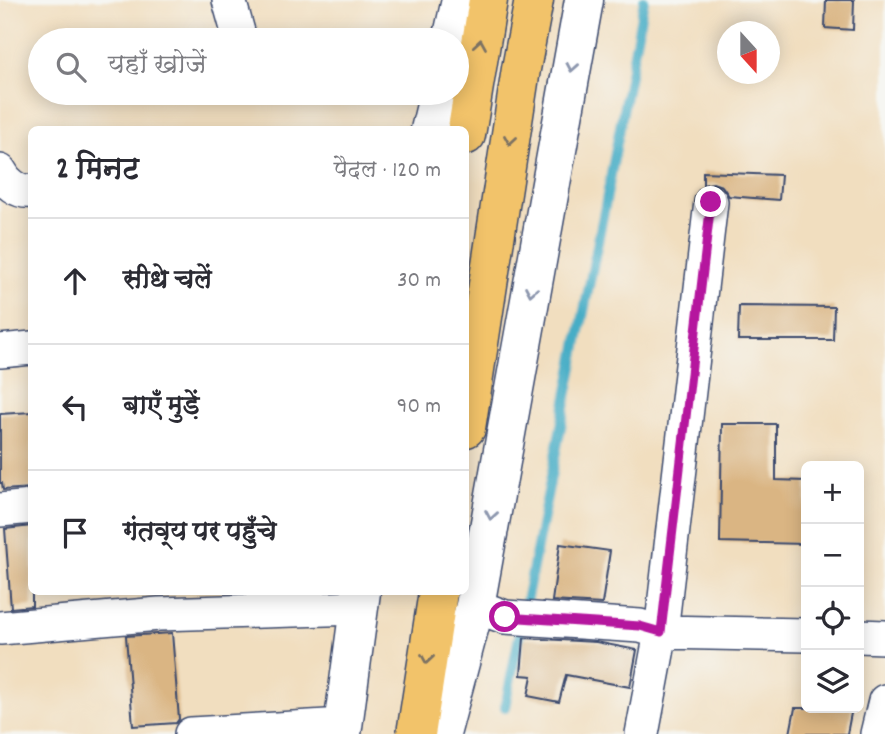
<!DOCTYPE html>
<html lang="hi">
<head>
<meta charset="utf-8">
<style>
	:root { --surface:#fff; --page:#f7f7f7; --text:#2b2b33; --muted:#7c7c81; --line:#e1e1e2 }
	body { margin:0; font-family:Dekko,"Playpen Sans Deva",sans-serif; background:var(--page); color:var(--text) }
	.controls { position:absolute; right:21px; bottom:21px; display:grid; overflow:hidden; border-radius:10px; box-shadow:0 4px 18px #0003 }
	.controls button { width:63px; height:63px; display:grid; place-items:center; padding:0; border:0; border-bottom:2px solid var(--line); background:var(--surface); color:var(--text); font:35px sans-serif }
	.compass { position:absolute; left:717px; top:21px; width:63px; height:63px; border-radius:50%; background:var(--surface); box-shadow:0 4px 18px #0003; rotate:159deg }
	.stop { position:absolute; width:21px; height:21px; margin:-16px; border:5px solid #b5179e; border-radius:50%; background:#fff }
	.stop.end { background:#b5179e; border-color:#fff; box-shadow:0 2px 7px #0008 }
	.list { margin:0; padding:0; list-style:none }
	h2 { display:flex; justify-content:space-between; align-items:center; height:91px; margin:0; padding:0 28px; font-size:30px }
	h2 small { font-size:23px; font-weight:400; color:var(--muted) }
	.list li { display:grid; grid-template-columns:46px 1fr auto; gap:21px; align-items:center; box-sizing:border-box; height:126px; padding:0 28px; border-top:2px solid var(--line) }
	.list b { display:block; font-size:26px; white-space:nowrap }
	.list em { font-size:23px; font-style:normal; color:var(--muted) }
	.icon { flex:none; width:38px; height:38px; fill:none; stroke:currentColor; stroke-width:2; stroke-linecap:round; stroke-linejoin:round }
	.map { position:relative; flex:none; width:885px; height:734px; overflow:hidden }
	.search { position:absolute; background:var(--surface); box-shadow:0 4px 18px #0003; left:28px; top:28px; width:441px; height:77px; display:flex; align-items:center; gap:18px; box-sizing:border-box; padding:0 24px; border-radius:38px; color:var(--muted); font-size:26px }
	.panel { position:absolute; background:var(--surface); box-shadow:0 4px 18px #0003; left:28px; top:126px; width:441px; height:469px; border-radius:10px }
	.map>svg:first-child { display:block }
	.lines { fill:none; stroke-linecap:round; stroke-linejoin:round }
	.stream { stroke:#47adc6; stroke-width:10 }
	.building { fill:#dab583 }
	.minor-casing { stroke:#3b496d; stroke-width:36 }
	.tertiary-casing { stroke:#3b496d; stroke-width:41 }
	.trunk-casing { stroke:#3b496d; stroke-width:41 }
	.minor { stroke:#fff; stroke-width:33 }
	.tertiary { stroke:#fff; stroke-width:38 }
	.trunk { stroke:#f2c36a; stroke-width:38 }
	.oneway { stroke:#7c7263 }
	.oneway2 { stroke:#8d97ae }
	.route { stroke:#b5179e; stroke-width:9 }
</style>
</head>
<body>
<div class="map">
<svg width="885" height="734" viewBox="0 0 885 734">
	<rect width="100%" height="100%" fill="#f6f6f2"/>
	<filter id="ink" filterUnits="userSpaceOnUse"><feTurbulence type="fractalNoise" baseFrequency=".0143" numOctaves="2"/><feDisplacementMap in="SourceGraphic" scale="14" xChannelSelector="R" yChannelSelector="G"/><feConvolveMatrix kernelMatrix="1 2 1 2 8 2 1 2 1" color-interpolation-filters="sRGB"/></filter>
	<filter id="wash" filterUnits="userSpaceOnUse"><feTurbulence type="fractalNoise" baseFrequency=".00686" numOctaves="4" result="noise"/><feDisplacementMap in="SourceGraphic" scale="28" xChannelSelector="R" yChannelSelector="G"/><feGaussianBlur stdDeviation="1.57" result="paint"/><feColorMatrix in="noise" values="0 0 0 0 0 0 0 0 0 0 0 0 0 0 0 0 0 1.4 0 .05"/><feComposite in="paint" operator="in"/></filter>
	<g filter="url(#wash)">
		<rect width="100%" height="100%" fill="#f1debf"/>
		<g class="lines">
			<path class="stream" d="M 505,707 L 606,201 L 644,0"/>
		</g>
		<g id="blocks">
			<path class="building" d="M 826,0 L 854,0 L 853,30 L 825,28 Z
				M 703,172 L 781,175 L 779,200 L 729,196 L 722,186 L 713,183 L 703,185 Z
				M 739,306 L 834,307 L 833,340 L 738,340 Z
				M 32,412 L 32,488 L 3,490 L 2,483 L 0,483 L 0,414 Z
				M 722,424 L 776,424 L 776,480 L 806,481 L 806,544 L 720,542 Z
				M 32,526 L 32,606 L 11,608 L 5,529 Z
				M 560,544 L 610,551 L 602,604 L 552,601 Z
				M 172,633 L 179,719 L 176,723 L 133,726 L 126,636 Z
				M 524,638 L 596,642 L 637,650 L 630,687 L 566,675 L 559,702 L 528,696 L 532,676 L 521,675 Z
				M 795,708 L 852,708 L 847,734 L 790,734 Z"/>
		</g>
	</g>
	<g filter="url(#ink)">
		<use href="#blocks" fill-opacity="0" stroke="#3b496d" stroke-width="2"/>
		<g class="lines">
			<defs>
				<path id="minor" d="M 229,0 L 240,39
					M 0,171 C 6,183 18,193 32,191
					M 0,351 L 32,348
					M 0,510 L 32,507
					M 475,606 L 505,617 L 640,626 L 661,632 L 806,635
					M 0,628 L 159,614 L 359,608
					M 859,636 L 885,637
					M 191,734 L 344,725
					M 642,734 L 661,632 L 711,202
					M 877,734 L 885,701"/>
				<path id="tertiary" d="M 452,40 L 461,0
					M 430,130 L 439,93
					M 342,734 L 361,592
					M 441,734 L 475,606 L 584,0"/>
				<path id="trunk" d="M 466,135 L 488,0
					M 466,428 L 521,69 L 534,0
					M 416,734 L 438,592"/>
			</defs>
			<use href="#minor" class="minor-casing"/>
			<use href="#tertiary" class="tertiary-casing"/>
			<use href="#trunk" class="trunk-casing"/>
			<use href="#minor" class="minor"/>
			<use href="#tertiary" class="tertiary"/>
			<use href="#trunk" class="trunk"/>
		</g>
		<defs><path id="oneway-chevron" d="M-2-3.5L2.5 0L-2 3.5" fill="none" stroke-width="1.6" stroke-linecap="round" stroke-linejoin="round" transform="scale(1.75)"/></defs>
		<g class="oneway">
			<use href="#oneway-chevron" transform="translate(480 44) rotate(-81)"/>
			<use href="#oneway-chevron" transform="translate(510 140) rotate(99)"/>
			<use href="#oneway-chevron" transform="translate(427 659) rotate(99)"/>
		</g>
		<g class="oneway2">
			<use href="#oneway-chevron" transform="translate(572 67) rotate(100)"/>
			<use href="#oneway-chevron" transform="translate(531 291) rotate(100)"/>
			<use href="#oneway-chevron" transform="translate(491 515) rotate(100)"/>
		</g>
	</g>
	<g class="lines" filter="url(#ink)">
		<path class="route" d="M 505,617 L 640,626 L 661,632 L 711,202"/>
	</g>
</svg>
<div class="controls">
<button>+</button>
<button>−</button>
<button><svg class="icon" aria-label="locate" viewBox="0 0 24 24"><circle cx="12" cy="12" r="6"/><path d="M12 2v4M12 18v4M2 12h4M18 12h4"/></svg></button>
<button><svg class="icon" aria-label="layers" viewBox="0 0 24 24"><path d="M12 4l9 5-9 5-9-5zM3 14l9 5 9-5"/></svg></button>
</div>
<svg class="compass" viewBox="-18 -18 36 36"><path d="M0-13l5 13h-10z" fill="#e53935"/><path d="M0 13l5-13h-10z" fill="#7c7c81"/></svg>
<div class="stop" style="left:505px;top:617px"></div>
<div class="stop end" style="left:711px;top:202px"></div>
<div class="search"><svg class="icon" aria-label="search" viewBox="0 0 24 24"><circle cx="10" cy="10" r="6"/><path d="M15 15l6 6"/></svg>यहाँ खोजें</div>
<section class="panel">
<h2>2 मिनट<small>पैदल · 120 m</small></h2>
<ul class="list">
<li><svg class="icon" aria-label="ahead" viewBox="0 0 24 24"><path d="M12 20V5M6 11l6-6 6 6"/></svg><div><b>सीधे चलें</b></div><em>30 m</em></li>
<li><svg class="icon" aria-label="left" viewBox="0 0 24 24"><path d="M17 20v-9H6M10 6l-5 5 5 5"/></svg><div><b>बाएँ मुड़ें</b></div><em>90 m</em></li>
<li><svg class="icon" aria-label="arrive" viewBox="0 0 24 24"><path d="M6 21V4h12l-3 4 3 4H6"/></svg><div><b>गंतव्य पर पहुँचे</b></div></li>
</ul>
</section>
</div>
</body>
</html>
